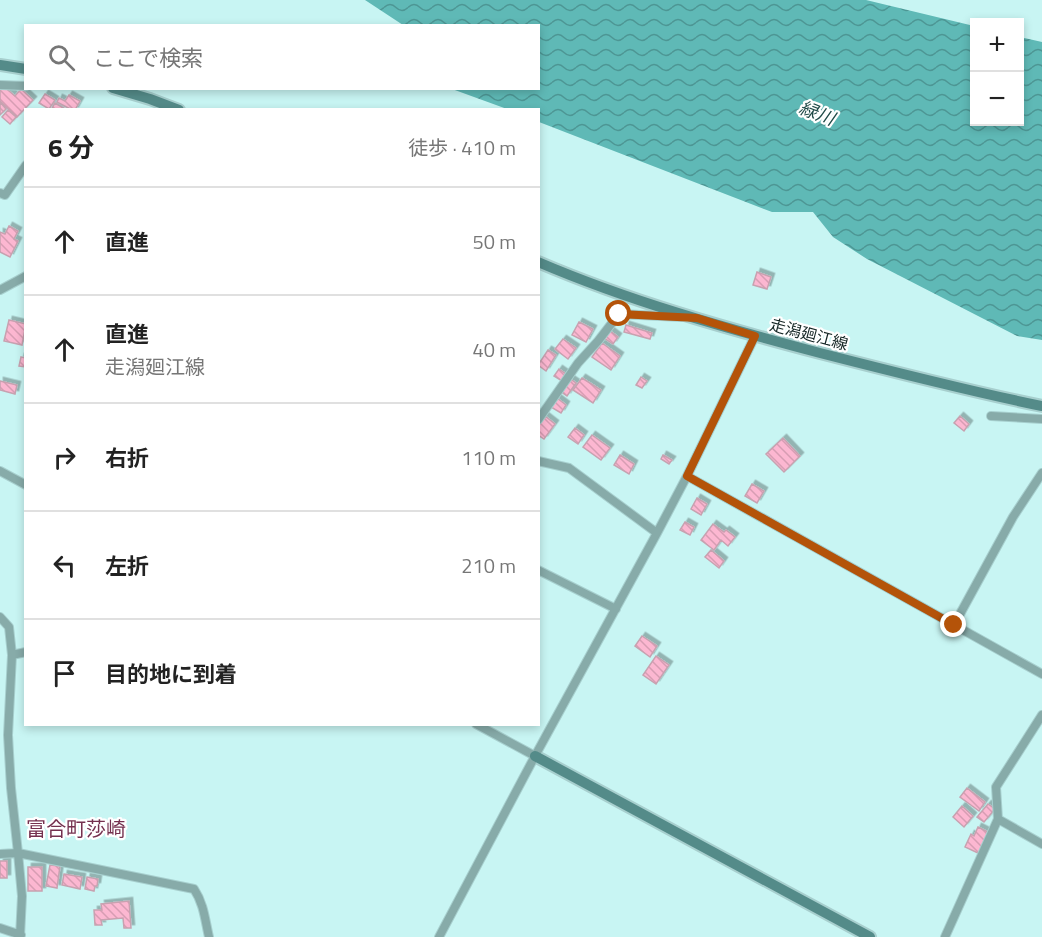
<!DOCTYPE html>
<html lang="ja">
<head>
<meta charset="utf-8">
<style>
	:root { --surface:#fff; --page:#f6f6f6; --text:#222; --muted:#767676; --line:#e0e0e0 }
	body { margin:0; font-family:"Titillium Web","Noto Sans JP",sans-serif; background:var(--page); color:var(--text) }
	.controls { position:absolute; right:18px; top:18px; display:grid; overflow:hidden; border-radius:0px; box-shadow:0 3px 9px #0003 }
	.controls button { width:54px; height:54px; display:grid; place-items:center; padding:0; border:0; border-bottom:2px solid var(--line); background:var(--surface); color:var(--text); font:30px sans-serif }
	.stop { position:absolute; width:18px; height:18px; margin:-14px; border:4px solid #b45309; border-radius:50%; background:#fff }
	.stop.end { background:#b45309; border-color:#fff; box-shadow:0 2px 6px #0008 }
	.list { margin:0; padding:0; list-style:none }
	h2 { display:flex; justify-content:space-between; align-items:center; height:78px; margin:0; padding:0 24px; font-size:26px }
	h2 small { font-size:20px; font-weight:400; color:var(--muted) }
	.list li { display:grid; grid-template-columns:39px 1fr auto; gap:18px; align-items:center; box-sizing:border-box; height:108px; padding:0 24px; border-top:2px solid var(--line) }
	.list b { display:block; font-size:22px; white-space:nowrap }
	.list p { margin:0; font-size:20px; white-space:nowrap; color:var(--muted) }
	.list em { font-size:20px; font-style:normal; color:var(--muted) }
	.icon { flex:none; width:33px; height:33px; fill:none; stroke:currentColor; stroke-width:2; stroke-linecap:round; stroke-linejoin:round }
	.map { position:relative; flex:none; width:1042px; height:937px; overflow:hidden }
	.search { position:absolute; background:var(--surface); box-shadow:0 3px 9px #0003; left:24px; top:24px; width:516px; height:66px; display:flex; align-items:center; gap:15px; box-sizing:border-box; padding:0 21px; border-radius:0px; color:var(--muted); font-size:22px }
	.panel { position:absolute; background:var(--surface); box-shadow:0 3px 9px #0003; left:24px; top:108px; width:516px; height:618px; border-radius:0px }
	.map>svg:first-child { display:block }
	.water { fill:url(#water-waves) }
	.building { fill:url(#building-back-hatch); stroke:#c7a2b0; stroke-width:1.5; filter:url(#shadow) }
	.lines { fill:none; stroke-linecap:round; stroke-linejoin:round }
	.street-casing { stroke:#a7cfce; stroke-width:10 }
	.secondary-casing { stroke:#a7cfce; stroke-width:14 }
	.street { stroke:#87aba9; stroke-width:8 }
	.secondary { stroke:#548b89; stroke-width:10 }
	.route { stroke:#b45309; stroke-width:8 }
	.labels { text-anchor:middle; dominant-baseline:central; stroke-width:4.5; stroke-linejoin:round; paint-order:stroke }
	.street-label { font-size:16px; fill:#132423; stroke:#fff }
	.water-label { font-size:18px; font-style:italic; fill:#1f4947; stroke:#fff }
	.quarter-label { font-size:20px; fill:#74314f; stroke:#fff }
</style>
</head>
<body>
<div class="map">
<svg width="1042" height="937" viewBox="0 0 1042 937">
	<defs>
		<pattern id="water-waves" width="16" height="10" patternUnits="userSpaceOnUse" patternTransform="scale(1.5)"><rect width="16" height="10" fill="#5fb9b6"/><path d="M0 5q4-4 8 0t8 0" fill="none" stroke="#4d9694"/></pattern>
		<pattern id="building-back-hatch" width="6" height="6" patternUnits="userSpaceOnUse" patternTransform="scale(1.5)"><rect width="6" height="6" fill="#fcb7d1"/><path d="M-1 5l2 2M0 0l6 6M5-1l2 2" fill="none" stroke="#d79db3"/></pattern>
		<filter id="shadow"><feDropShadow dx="3.5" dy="-3.5" stdDeviation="0" flood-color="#0004"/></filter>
	</defs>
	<rect width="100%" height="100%" fill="#c8f5f3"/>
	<path class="water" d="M 365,0 L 866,0 L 974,26 L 974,122 L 1020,122 L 1020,37 L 1042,42 L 1042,340 L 1017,336 L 867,259 L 833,237 L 813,212 L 772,212 L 539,122 L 538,110 L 507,109 L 452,89 L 538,88 L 538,26 L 403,25 Z"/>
	<path class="building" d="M 3,86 L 15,96 L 21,89 L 33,100 L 17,117 L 0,101 L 0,89 Z
		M 45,94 L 55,100 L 49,109 L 39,103 Z
		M 69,95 L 80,101 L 75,110 L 72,110 L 57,102 L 59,98 L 65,101 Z
		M 0,102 L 6,109 L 0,115 Z
		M 55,103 L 67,110 L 51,110 Z
		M 8,110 L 16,117 L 10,124 L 2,117 Z
		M 9,226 L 18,231 L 14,239 L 18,241 L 10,257 L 0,252 L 0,232 L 5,234 Z
		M 757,272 L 771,277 L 767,289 L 753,285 Z
		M 9,320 L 26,324 L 22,345 L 4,341 Z
		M 579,322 L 593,329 L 586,342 L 572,335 Z
		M 626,325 L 652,333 L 650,339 L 624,332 Z
		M 609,330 L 618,337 L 613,344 L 604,338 Z
		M 563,339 L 576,348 L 568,359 L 555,349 Z
		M 602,343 L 620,356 L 611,370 L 592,357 Z
		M 548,350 L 556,355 L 546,371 L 538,365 Z
		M 21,357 L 26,358 L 26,367 L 19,366 Z
		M 559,369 L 566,374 L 562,381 L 554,376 Z
		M 641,377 L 647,381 L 642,388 L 636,385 Z
		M 569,378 L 576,383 L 567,396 L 560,391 Z
		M 582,378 L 601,390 L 593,403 L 573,390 Z
		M 0,381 L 17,385 L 15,394 L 0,390 Z
		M 557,398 L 566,405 L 561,413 L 551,407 Z
		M 545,416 L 555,424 L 544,439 L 538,435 L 538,425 Z
		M 960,416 L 969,424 L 964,431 L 954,423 Z
		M 575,428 L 584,435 L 578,444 L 568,437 Z
		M 592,435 L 610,448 L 601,460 L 583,447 Z
		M 783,438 L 800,456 L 784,472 L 766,454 Z
		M 620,455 L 634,464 L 629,474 L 614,465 Z
		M 663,455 L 672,460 L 669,464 L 661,459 Z
		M 752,484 L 764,491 L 757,503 L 745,496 Z
		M 697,498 L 707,504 L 701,515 L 691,509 Z
		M 685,522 L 694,527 L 690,535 L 680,530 Z
		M 713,524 L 724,532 L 726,530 L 735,537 L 728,546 L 721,540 L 714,550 L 701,540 Z
		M 711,550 L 724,561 L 719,568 L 705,557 Z
		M 642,636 L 657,646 L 650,657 L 635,646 Z
		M 656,656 L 669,665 L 656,684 L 643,675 Z
		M 967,788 L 985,802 L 979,811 L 960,797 Z
		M 988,804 L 995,809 L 984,822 L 977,817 Z
		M 962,806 L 973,816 L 964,827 L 953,817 Z
		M 978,827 L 990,833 L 980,854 L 965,847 L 971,834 L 974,836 Z
		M 0,861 L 7,861 L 7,878 L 0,878 Z
		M 50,865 L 60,866 L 57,888 L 46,886 Z
		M 28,867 L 42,867 L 42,891 L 28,891 Z
		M 64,874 L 82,877 L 80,889 L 62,885 Z
		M 87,877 L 98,879 L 97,886 L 95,886 L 94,891 L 85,889 Z
		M 129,901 L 131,928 L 124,928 L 123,918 L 101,920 L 102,925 L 95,925 L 94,910 L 102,910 L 101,904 Z"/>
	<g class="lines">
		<defs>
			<path id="street" d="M 0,85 L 26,86
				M 0,193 L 5,195 L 26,165
				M 0,290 L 26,276
				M 991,416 L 1042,419
				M 538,420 L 578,363 L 598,341 L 619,314 L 682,317
				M 538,461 L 569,468 L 657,533
				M 0,471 L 26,485
				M 687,476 L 1042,674
				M 538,570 L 616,609
				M 0,617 L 9,627 L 12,655 L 8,735 L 11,788 L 18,853 L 22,896 L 20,937
				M 954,625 L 1013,517 L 1042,473
				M 12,655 L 26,652
				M 476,724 L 535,756
				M 998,819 L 1042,844
				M 0,854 L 18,853 L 194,889 C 204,904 205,920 209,937
				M 0,928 L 21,935
				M 439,937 L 535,756 L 657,533 L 687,476 L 755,336
				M 945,937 L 998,819 L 996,787 L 1042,715"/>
			<path id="secondary" d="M 0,65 L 26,69
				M 113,88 L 150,99 L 179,110
				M 538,262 C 629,301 725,328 820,353 C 894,372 968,391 1042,406
				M 535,756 L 870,937"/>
		</defs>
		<use href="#street" class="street-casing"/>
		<use href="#secondary" class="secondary-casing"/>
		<use href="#street" class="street"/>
		<use href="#secondary" class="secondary"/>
	</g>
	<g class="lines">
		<path class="route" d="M 619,314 L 697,318 L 755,336 L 687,476 L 954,625"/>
	</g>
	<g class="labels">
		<g class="street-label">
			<text transform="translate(809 334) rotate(15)">走潟廻江線</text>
		</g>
		<g class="water-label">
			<text transform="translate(817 113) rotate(21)">緑川</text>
		</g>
		<g class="quarter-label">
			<text x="76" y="828">富合町莎崎</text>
		</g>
	</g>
</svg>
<div class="controls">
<button>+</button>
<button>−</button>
</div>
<div class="stop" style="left:619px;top:314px"></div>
<div class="stop end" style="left:954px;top:625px"></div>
<div class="search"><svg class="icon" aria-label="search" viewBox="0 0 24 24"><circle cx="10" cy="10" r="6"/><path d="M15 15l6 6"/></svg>ここで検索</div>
<section class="panel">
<h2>6 分<small>徒歩 · 410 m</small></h2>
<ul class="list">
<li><svg class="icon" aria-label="ahead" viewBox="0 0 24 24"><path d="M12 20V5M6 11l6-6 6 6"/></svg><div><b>直進</b></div><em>50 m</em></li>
<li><svg class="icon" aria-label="ahead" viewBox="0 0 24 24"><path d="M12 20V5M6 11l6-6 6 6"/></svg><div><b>直進</b><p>走潟廻江線</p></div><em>40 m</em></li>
<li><svg class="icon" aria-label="right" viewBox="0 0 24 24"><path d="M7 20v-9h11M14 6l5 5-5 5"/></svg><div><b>右折</b></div><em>110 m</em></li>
<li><svg class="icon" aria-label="left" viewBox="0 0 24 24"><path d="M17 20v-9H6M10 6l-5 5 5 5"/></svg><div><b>左折</b></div><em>210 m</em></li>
<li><svg class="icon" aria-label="arrive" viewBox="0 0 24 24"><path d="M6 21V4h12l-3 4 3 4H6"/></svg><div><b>目的地に到着</b></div></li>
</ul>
</section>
</div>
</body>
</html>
